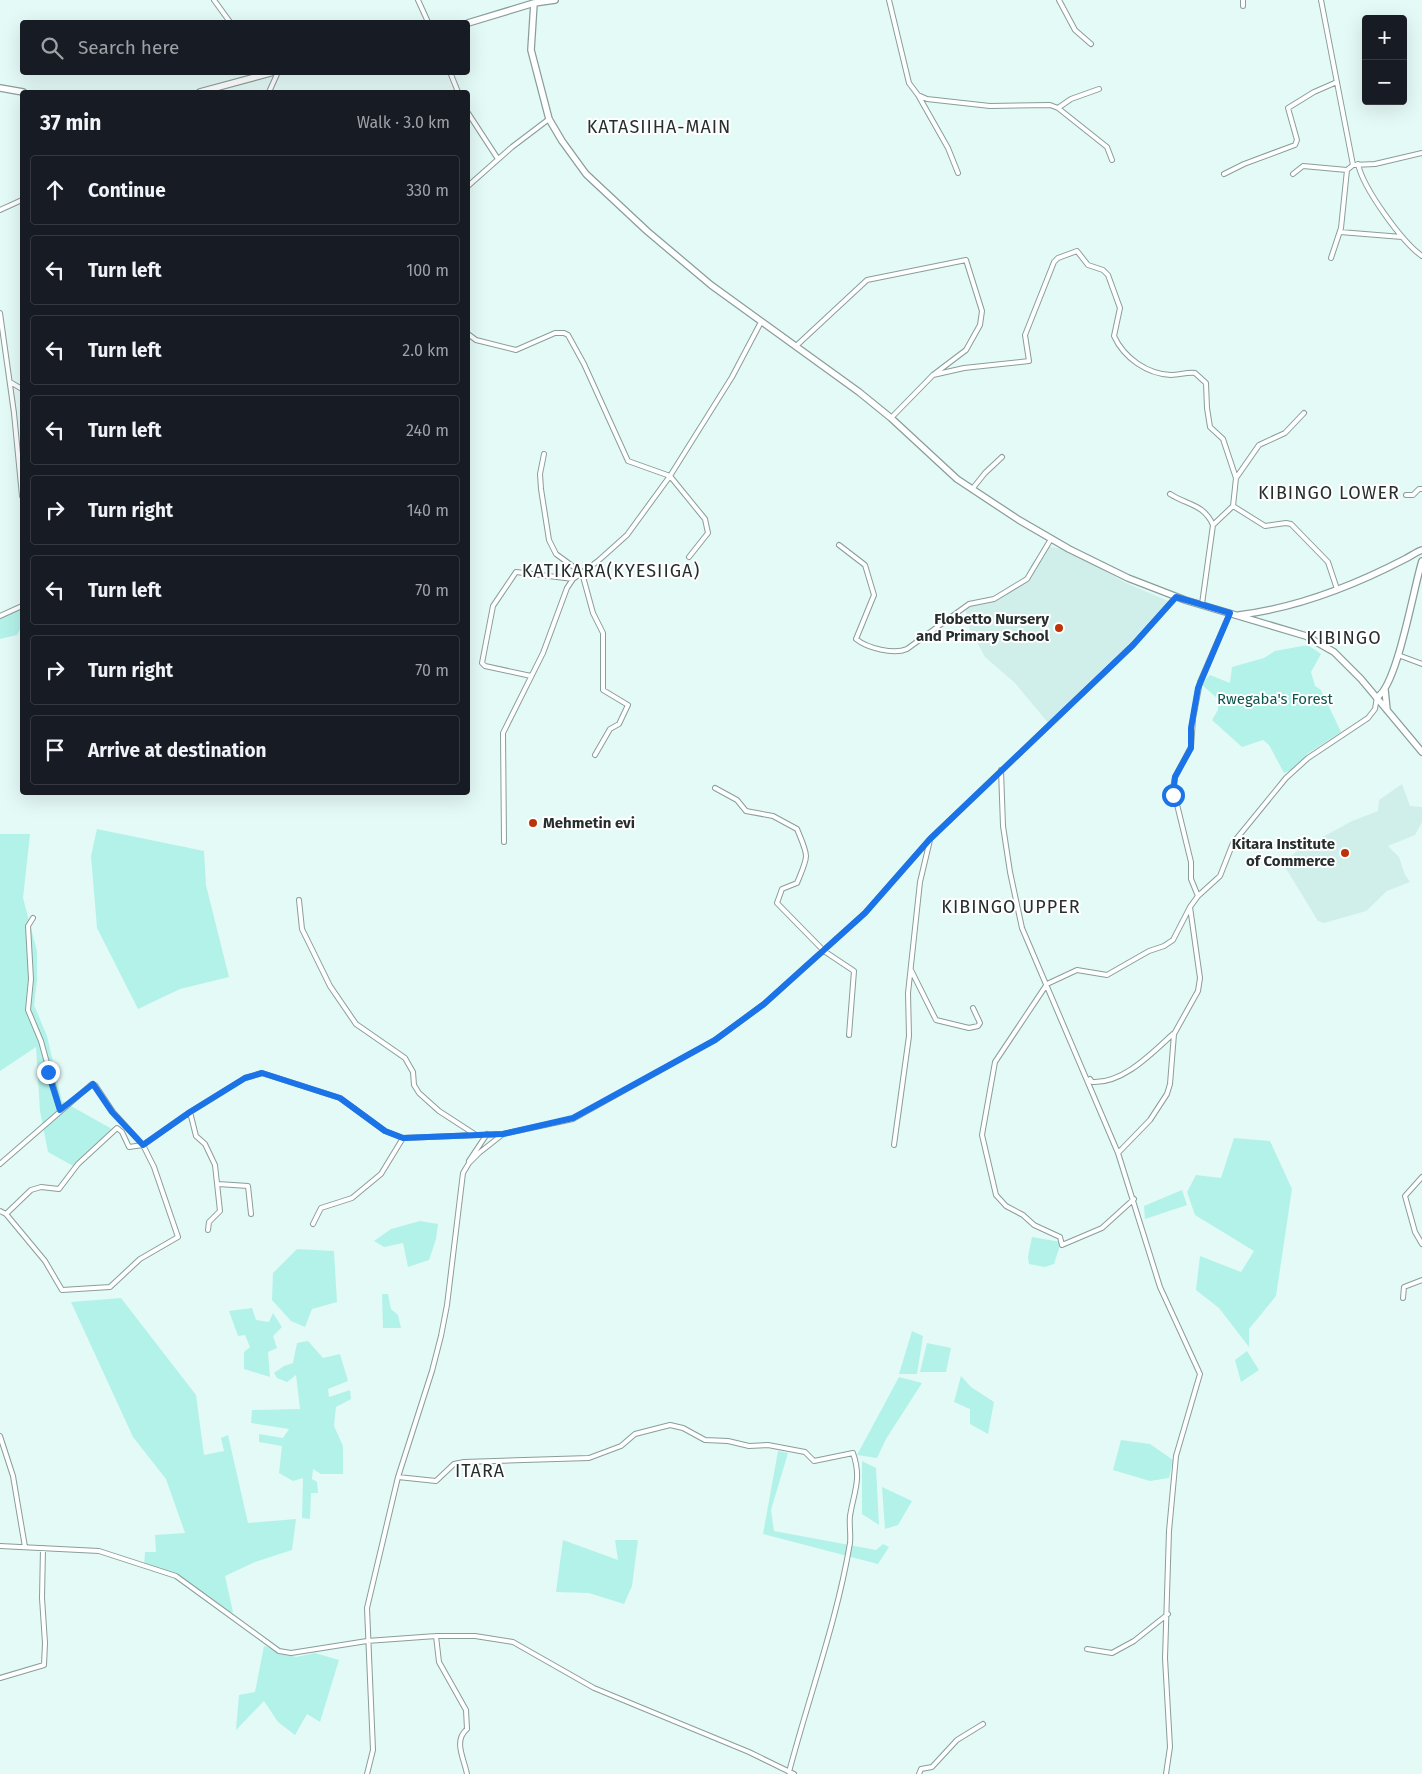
<!DOCTYPE html>
<html lang="en">
<head>
<meta charset="utf-8">
<style>
	:root { --surface:#171b24; --page:#242831; --text:#f1f3f6; --muted:#9ea1a6; --line:#363941 }
	body { margin:0; font-family:"Fira Sans",sans-serif; background:var(--page); color:var(--text) }
	.controls { position:absolute; right:15px; top:15px; display:grid; overflow:hidden; border-radius:5px; box-shadow:0 5px 20px #0002 }
	.controls button { width:45px; height:45px; display:grid; place-items:center; padding:0; border:0; border-bottom:1px solid var(--line); background:var(--surface); color:var(--text); font:25px sans-serif }
	.stop { position:absolute; width:15px; height:15px; margin:-11px; border:4px solid #1a73e8; border-radius:50%; background:#fff }
	.stop.end { background:#1a73e8; border-color:#fff; box-shadow:0 1px 5px #0008 }
	.list { margin:0; padding:0; list-style:none }
	h2 { display:flex; justify-content:space-between; align-items:center; height:65px; margin:0; padding:0 20px; font-size:21px }
	h2 small { font-size:16px; font-weight:400; color:var(--muted) }
	.list li { display:grid; grid-template-columns:32px 1fr auto; gap:15px; align-items:center; box-sizing:border-box; height:70px; margin:0 10px 10px; padding:0 10px; border:1px solid var(--line); border-radius:5px }
	.list b { display:block; font-size:19px; white-space:nowrap }
	.list em { font-size:16px; font-style:normal; color:var(--muted) }
	.icon { flex:none; width:28px; height:28px; fill:none; stroke:currentColor; stroke-width:2; stroke-linecap:round; stroke-linejoin:round }
	.map { position:relative; flex:none; width:1422px; height:1774px; overflow:hidden }
	.search { position:absolute; background:var(--surface); box-shadow:0 5px 20px #0002; left:20px; top:20px; width:450px; height:55px; display:flex; align-items:center; gap:12px; box-sizing:border-box; padding:0 18px; border-radius:5px; color:var(--muted); font-size:19px }
	.panel { position:absolute; background:var(--surface); box-shadow:0 5px 20px #0002; left:20px; top:90px; width:450px; height:705px; border-radius:5px }
	.map>svg:first-child { display:block }
	.built { fill:#d0efea }
	.green { fill:#b3f2e9 }
	.lines { fill:none; stroke-linecap:round; stroke-linejoin:round }
	.street-casing { stroke:#899e9b; stroke-width:6 }
	.secondary-casing { stroke:#899e9b; stroke-width:8 }
	.street { stroke:#fff; stroke-width:4 }
	.secondary { stroke:#fff; stroke-width:5.5 }
	.route { stroke:#1a73e8; stroke-width:6 }
	.poi-dot { fill:#bc3307; stroke:#fff; stroke-width:2 }
	.labels { text-anchor:middle; dominant-baseline:central; stroke-width:4; stroke-linejoin:round; paint-order:stroke }
	.poi-label { font-size:15px; font-weight:bold; fill:#272f2e; stroke:#fff; text-anchor:end }
	.park-label { font-size:15px; fill:#0e564f; stroke:#fff }
	.quarter-label { font-size:18px; letter-spacing:1px; fill:#272f2e; stroke:#fff }
</style>
</head>
<body>
<div class="map">
<svg width="1422" height="1774" viewBox="0 0 1422 1774">
	<rect width="100%" height="100%" fill="#e4faf7"/>
	<path class="built" d="M 1046,546 L 1068,550 L 1126,583 L 1173,603 L 1049,724 L 1015,683 L 985,657 L 965,620 L 967,606 L 991,603 L 1023,582 L 1032,563 Z
		M 1402,784 L 1410,806 L 1422,807 L 1422,822 L 1415,835 L 1388,846 L 1399,857 L 1405,875 L 1410,882 L 1387,891 L 1366,911 L 1324,923 L 1318,921 L 1282,862 L 1299,850 L 1352,821 L 1378,811 L 1379,800 Z"/>
	<path class="green" d="M 22,605 L 22,626 L 17,635 L 0,639 L 0,616 Z
		M 1308,645 L 1321,654 L 1311,672 L 1315,686 L 1321,690 L 1341,732 L 1307,754 L 1296,768 L 1284,773 L 1269,745 L 1263,740 L 1242,747 L 1212,720 L 1218,710 L 1218,699 L 1201,684 L 1210,675 L 1230,683 L 1232,667 L 1264,658 L 1275,651 Z
		M 97,829 L 204,851 L 206,885 L 229,977 L 180,989 L 138,1009 L 97,928 L 91,856 Z
		M 0,834 L 30,834 L 23,898 L 37,951 L 37,981 L 34,1005 L 47,1036 L 62,1101 L 112,1129 L 77,1168 L 48,1152 L 40,1111 L 36,1047 L 0,1071 Z
		M 1234,1138 L 1270,1141 L 1292,1189 L 1276,1296 L 1249,1329 L 1249,1347 L 1219,1308 L 1196,1290 L 1200,1256 L 1241,1272 L 1254,1251 L 1195,1215 L 1187,1192 L 1196,1175 L 1221,1178 Z
		M 1182,1190 L 1187,1205 L 1145,1219 L 1144,1206 Z
		M 420,1221 L 438,1224 L 436,1239 L 429,1260 L 408,1267 L 403,1243 L 384,1247 L 374,1241 L 391,1229 Z
		M 1032,1237 L 1061,1242 L 1054,1264 L 1045,1267 L 1029,1264 L 1028,1257 Z
		M 297,1249 L 334,1251 L 337,1302 L 312,1309 L 305,1327 L 291,1321 L 272,1300 L 273,1273 Z
		M 382,1294 L 388,1294 L 391,1309 L 398,1315 L 401,1328 L 383,1328 Z
		M 121,1298 L 196,1395 L 204,1455 L 224,1451 L 221,1438 L 228,1435 L 248,1523 L 296,1519 L 292,1550 L 255,1562 L 225,1576 L 233,1612 L 226,1614 L 177,1578 L 144,1566 L 145,1552 L 156,1552 L 155,1535 L 185,1533 L 166,1479 L 133,1437 L 71,1302 Z
		M 252,1308 L 256,1320 L 269,1322 L 273,1313 L 282,1327 L 273,1336 L 277,1348 L 268,1352 L 270,1377 L 244,1369 L 244,1352 L 250,1347 L 245,1335 L 238,1336 L 229,1311 Z
		M 912,1331 L 923,1336 L 917,1374 L 899,1374 Z
		M 308,1341 L 323,1358 L 340,1354 L 348,1381 L 328,1389 L 329,1397 L 350,1390 L 351,1399 L 336,1407 L 334,1426 L 343,1446 L 343,1474 L 321,1474 L 313,1469 L 312,1479 L 317,1482 L 318,1493 L 311,1493 L 310,1519 L 302,1518 L 303,1478 L 293,1481 L 279,1473 L 282,1446 L 259,1442 L 259,1434 L 283,1438 L 289,1429 L 251,1423 L 252,1410 L 300,1409 L 296,1375 L 287,1382 L 277,1378 L 274,1373 L 284,1366 L 293,1363 L 297,1343 Z
		M 927,1343 L 951,1348 L 946,1372 L 920,1372 Z
		M 1247,1351 L 1259,1370 L 1241,1382 L 1235,1360 Z
		M 961,1376 L 971,1387 L 994,1402 L 988,1434 L 970,1424 L 970,1409 L 954,1402 Z
		M 899,1377 L 922,1383 L 886,1439 L 877,1458 L 857,1455 Z
		M 1121,1440 L 1150,1444 L 1173,1460 L 1169,1478 L 1150,1481 L 1113,1470 Z
		M 778,1451 L 788,1453 L 771,1510 L 774,1531 L 876,1550 L 883,1544 L 889,1547 L 878,1564 L 763,1534 Z
		M 862,1461 L 876,1468 L 879,1525 L 862,1514 Z
		M 882,1487 L 912,1501 L 898,1525 L 885,1529 Z
		M 563,1540 L 618,1560 L 615,1540 L 638,1540 L 632,1586 L 624,1604 L 589,1593 L 556,1592 Z
		M 264,1646 L 296,1657 L 315,1653 L 339,1660 L 320,1722 L 307,1714 L 295,1735 L 278,1722 L 264,1701 L 236,1730 L 239,1695 L 255,1692 Z"/>
	<g class="lines">
		<defs>
			<path id="street" d="M 214,0 L 230,22
				M 418,0 L 428,22
				M 889,0 L 909,83 L 918,95 L 927,99 L 990,106 L 1050,105 L 1058,108 L 1107,147 L 1112,160
				M 1059,0 L 1075,30 L 1091,44
				M 1243,0 L 1243,6
				M 1321,0 L 1353,165 L 1375,164 L 1422,153
				M 450,72 L 458,92
				M 269,92 L 278,72
				M 918,95 L 948,148 L 958,173
				M 1058,108 L 1071,99 L 1099,89
				M 468,113 L 498,159
				M 1358,164 C 1363,188 1402,242 1422,256
				M 1224,174 L 1244,164 L 1295,145 L 1297,140 L 1288,108 L 1314,92 L 1337,82
				M 1293,174 L 1303,166 L 1347,170 L 1353,165
				M 468,186 L 512,147 L 549,119
				M 0,210 L 22,200
				M 1340,232 L 1402,237
				M 1331,258 L 1341,228 L 1347,170
				M 0,313 L 14,413 L 22,496
				M 468,334 L 476,340 L 516,350 L 555,333 L 564,333 L 568,335 L 584,364 L 628,461 L 670,476 L 705,519 L 708,533 L 689,557
				M 796,346 L 867,280 L 966,260 L 982,311 L 980,325 L 966,350 L 933,375 L 891,418
				M 933,375 L 964,368 L 1029,361 L 1025,335 L 1054,262 L 1058,258 L 1077,251 L 1088,265 L 1103,270 L 1108,275 L 1120,308 L 1114,336 C 1124,358 1147,374 1171,375 C 1179,375 1187,372 1195,373 L 1206,383 L 1207,408 L 1210,427 L 1223,439 L 1236,478 L 1233,506 L 1213,525
				M 10,382 L 22,389
				M 544,454 L 540,474 L 541,489 L 549,540 L 556,554 L 582,573 L 593,613 L 603,633 L 603,690 L 628,705 L 619,724 L 610,729 L 595,755
				M 1236,478 L 1259,445 L 1285,433 L 1304,413
				M 973,488 L 985,473 L 1002,457
				M 1170,494 C 1187,505 1204,504 1213,525 L 1202,604
				M 1406,495 L 1413,495 L 1419,489 L 1422,489
				M 1233,506 L 1265,526 L 1286,523 L 1291,524 L 1328,562 L 1337,589
				M 839,545 L 865,565 L 874,595 L 856,639 C 867,648 894,655 907,649 L 969,604 L 994,599 L 1027,579 L 1051,539
				M 0,616 L 22,606
				M 1398,655 L 1422,664
				M 531,676 L 485,666 L 482,663 L 493,606 L 516,572 L 573,579
				M 1001,770 L 1003,826 L 1010,872 L 1022,928 L 1118,1153 L 1160,1287 L 1200,1374 L 1176,1456 L 1169,1531 L 1165,1658 L 1170,1747 L 1166,1774
				M 715,788 L 737,800 L 746,811 L 773,816 L 797,829 C 809,858 809,854 797,883 L 782,889 L 777,903 L 824,951 L 854,971 L 849,1035
				M 504,842 L 503,733 L 543,653 L 567,588 L 573,579 L 598,561 L 627,535 L 670,476 L 732,377 L 761,322
				M 1198,896 L 1191,879 L 1191,862 L 1173,788 L 1175,777 L 1191,747 L 1193,719 L 1200,682 L 1230,613
				M 299,900 L 302,929 L 330,986 L 356,1024 L 405,1058 L 413,1072 L 414,1085 L 419,1093 L 439,1111 L 476,1135
				M 33,918 L 28,926 L 31,979 L 28,1010 L 41,1041 L 60,1110
				M 911,970 L 936,1020 L 969,1028 L 978,1026 L 980,1023 L 973,1008
				M 1090,1079 L 1092,1082 C 1123,1084 1152,1053 1173,1034
				M 190,1112 L 196,1136 L 205,1144 L 215,1165 L 220,1211 L 209,1222 L 208,1230
				M 894,1145 L 909,1036 L 908,993 L 920,882 L 930,840
				M 1118,1153 L 1150,1120 L 1167,1094 L 1170,1084 L 1174,1034 L 1198,991 L 1200,978 L 1190,907 L 1198,896 L 1220,876 L 1233,843 L 1286,778 L 1308,758 L 1368,718 L 1375,709 L 1377,697
				M 469,1161 L 487,1134
				M 0,1164 L 92,1084 L 95,1085 L 113,1112 L 143,1145 L 129,1147 L 122,1132 L 117,1128 L 78,1164 L 59,1189 L 41,1187 L 31,1190 L 6,1214
				M 1422,1177 L 1405,1196 L 1415,1232 L 1422,1244
				M 218,1184 L 248,1186 L 251,1214
				M 1134,1199 L 1102,1228 L 1062,1245 L 1060,1237 L 1034,1225 L 1023,1215 L 1006,1206 L 996,1195 L 982,1135 L 995,1062 L 1047,984 L 1077,970 L 1107,975 L 1149,951 L 1164,946 L 1173,940 L 1190,907
				M 0,1211 L 6,1214 L 45,1261 L 62,1290 L 110,1287 L 140,1259 L 178,1237 L 154,1167 L 143,1145 L 190,1112 L 245,1078 L 262,1073 L 340,1098 L 385,1131 L 403,1138 L 503,1134
				M 313,1224 L 321,1208 L 352,1198 L 381,1174 L 403,1138
				M 1403,1298 L 1404,1287 L 1422,1280
				M 0,1436 L 13,1476 L 25,1547
				M 398,1477 L 436,1481 L 454,1464 L 464,1462 L 589,1458 L 621,1446 L 635,1434 L 670,1425 L 683,1428 L 705,1440 L 728,1441 L 749,1446 L 768,1445 L 805,1452 L 814,1461 L 853,1453 C 862,1479 854,1491 850,1516 C 849,1525 851,1534 850,1543 C 837,1621 809,1696 789,1772
				M 0,1546 L 99,1551 L 176,1576 L 279,1651 L 291,1653 L 367,1641 L 436,1636 L 475,1636 L 513,1642 L 594,1688 L 749,1752 L 794,1774
				M 436,1636 L 439,1662 L 466,1710 L 467,1729 C 453,1741 464,1758 467,1774
				M 1087,1649 L 1112,1653 L 1134,1641 L 1168,1614
				M 0,1678 L 44,1665 L 45,1643 L 42,1598 L 43,1548
				M 367,1774 L 373,1750 L 367,1608 L 398,1477 L 432,1371 L 441,1336 L 447,1305 L 463,1173 L 469,1163 L 479,1153 L 503,1134 L 573,1119 L 715,1040 L 764,1004 L 865,913 L 930,839 L 1133,645 L 1176,597
				M 919,1774 L 921,1769 L 932,1767 L 957,1740 L 983,1724"/>
			<path id="secondary" d="M 534,3 L 531,50 L 549,119 L 562,141 L 586,174 L 647,231 L 711,285 L 859,392 L 891,418 L 957,479 L 1019,520 L 1069,549 L 1128,578 L 1185,600 L 1306,636 L 1334,652 L 1361,679 L 1422,752
				M 468,23 L 534,3 L 555,0
				M 0,88 L 23,92
				M 200,92 L 274,72
				M 1239,615 C 1296,608 1355,585 1405,559 C 1411,556 1416,552 1422,550
				M 1385,690 L 1387,710
				M 1377,697 C 1397,687 1414,586 1422,561"/>
		</defs>
		<use href="#street" class="street-casing"/>
		<use href="#secondary" class="secondary-casing"/>
		<use href="#street" class="street"/>
		<use href="#secondary" class="secondary"/>
	</g>
	<g class="lines">
		<path class="route" d="M 48,1072 L 60,1110 L 93,1084 L 112,1112 L 143,1145 L 190,1112 L 245,1078 L 262,1073 L 340,1098 L 385,1131 L 403,1138 L 503,1134 L 573,1118 L 715,1040 L 764,1004 L 865,913 L 930,839 L 1133,645 L 1176,597 L 1230,613 L 1198,688 L 1191,728 L 1191,748 L 1175,777 L 1173,795"/>
	</g>
	<g class="poi-dot">
		<circle cx="1059" cy="628" r="5"/>
		<circle cx="533" cy="823" r="5"/>
		<circle cx="1345" cy="853" r="5"/>
	</g>
	<g class="labels">
		<g class="poi-label">
			<text x="1049" y="619">Flobetto Nursery<tspan x="1049" dy="17">and Primary School</tspan></text>
			<text x="543" y="823" text-anchor="start">Mehmetin evi</text>
			<text x="1335" y="844">Kitara Institute<tspan x="1335" dy="17">of Commerce</tspan></text>
		</g>
		<g class="park-label">
			<text x="1275" y="699">Rwegaba's Forest</text>
		</g>
		<g class="quarter-label">
			<text x="659" y="127">KATASIIHA-MAIN</text>
			<text x="1329" y="493">KIBINGO LOWER</text>
			<text x="611" y="571">KATIKARA(KYESIIGA)</text>
			<text x="1344" y="638">KIBINGO</text>
			<text x="1011" y="907">KIBINGO UPPER</text>
			<text x="480" y="1471">ITARA</text>
		</g>
	</g>
</svg>
<div class="controls">
<button>+</button>
<button>−</button>
</div>
<div class="stop" style="left:1173px;top:795px"></div>
<div class="stop end" style="left:48px;top:1072px"></div>
<div class="search"><svg class="icon" aria-label="search" viewBox="0 0 24 24"><circle cx="10" cy="10" r="6"/><path d="M15 15l6 6"/></svg>Search here</div>
<section class="panel">
<h2>37 min<small>Walk · 3.0 km</small></h2>
<ul class="list">
<li><svg class="icon" aria-label="ahead" viewBox="0 0 24 24"><path d="M12 20V5M6 11l6-6 6 6"/></svg><div><b>Continue</b></div><em>330 m</em></li>
<li><svg class="icon" aria-label="left" viewBox="0 0 24 24"><path d="M17 20v-9H6M10 6l-5 5 5 5"/></svg><div><b>Turn left</b></div><em>100 m</em></li>
<li><svg class="icon" aria-label="left" viewBox="0 0 24 24"><path d="M17 20v-9H6M10 6l-5 5 5 5"/></svg><div><b>Turn left</b></div><em>2.0 km</em></li>
<li><svg class="icon" aria-label="left" viewBox="0 0 24 24"><path d="M17 20v-9H6M10 6l-5 5 5 5"/></svg><div><b>Turn left</b></div><em>240 m</em></li>
<li><svg class="icon" aria-label="right" viewBox="0 0 24 24"><path d="M7 20v-9h11M14 6l5 5-5 5"/></svg><div><b>Turn right</b></div><em>140 m</em></li>
<li><svg class="icon" aria-label="left" viewBox="0 0 24 24"><path d="M17 20v-9H6M10 6l-5 5 5 5"/></svg><div><b>Turn left</b></div><em>70 m</em></li>
<li><svg class="icon" aria-label="right" viewBox="0 0 24 24"><path d="M7 20v-9h11M14 6l5 5-5 5"/></svg><div><b>Turn right</b></div><em>70 m</em></li>
<li><svg class="icon" aria-label="arrive" viewBox="0 0 24 24"><path d="M6 21V4h12l-3 4 3 4H6"/></svg><div><b>Arrive at destination</b></div></li>
</ul>
</section>
</div>
</body>
</html>
